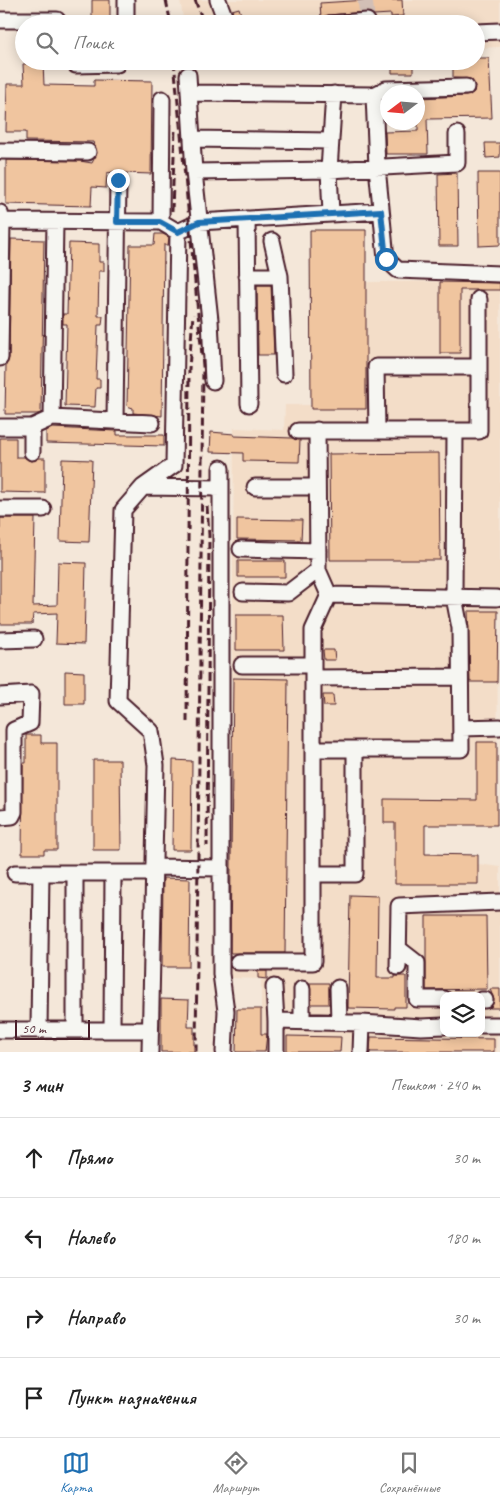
<!DOCTYPE html>
<html lang="ru">
<head>
<meta charset="utf-8">
<style>
	:root { --surface:#fff; --page:#f6f6f6; --text:#222; --muted:#767676; --line:#e0e0e0; --accent:#1f6fb2 }
	body { margin:0; font-family:Caveat,sans-serif; background:var(--page); color:var(--text) }
	.controls { position:absolute; right:15px; bottom:15px; display:grid; overflow:hidden; border-radius:10px; box-shadow:0 2px 12px #0003 }
	.controls button { width:45px; height:45px; display:grid; place-items:center; padding:0; border:0; border-bottom:1px solid var(--line); background:var(--surface); color:var(--text); font:25px sans-serif }
	.compass { position:absolute; left:380px; top:85px; width:45px; height:45px; border-radius:50%; background:var(--surface); box-shadow:0 2px 12px #0003; rotate:254deg }
	.scale { position:absolute; left:15px; bottom:12px; width:75px; box-sizing:border-box; padding-left:5px; border:2px solid #4a1f2b; border-top:0; font-size:14px; line-height:18px; white-space:nowrap; color:#4a1f2b; -webkit-text-stroke:4px #f6f6f2; paint-order:stroke }
	.stop { position:absolute; width:15px; height:15px; margin:-11px; border:4px solid #1f6fb2; border-radius:50%; background:#fff }
	.stop.end { background:#1f6fb2; border-color:#fff; box-shadow:0 1px 5px #0008 }
	.list { margin:0; padding:0; list-style:none }
	h2 { display:flex; justify-content:space-between; align-items:center; height:65px; margin:0; padding:0 20px; font-size:21px }
	h2 small { font-size:16px; font-weight:400; color:var(--muted) }
	.list li { display:grid; grid-template-columns:32px 1fr auto; gap:15px; align-items:center; box-sizing:border-box; height:80px; padding:0 20px; border-top:1px solid var(--line) }
	.list b { display:block; font-size:19px; white-space:nowrap }
	.list em { font-size:16px; font-style:normal; color:var(--muted) }
	.icon { flex:none; width:28px; height:28px; fill:none; stroke:currentColor; stroke-width:2; stroke-linecap:round; stroke-linejoin:round }
	.map { position:relative; flex:none; width:500px; height:1052px; overflow:hidden }
	.search { position:absolute; background:var(--surface); box-shadow:0 2px 12px #0003; left:15px; right:15px; top:15px; height:55px; display:flex; align-items:center; gap:12px; box-sizing:border-box; padding:0 18px; border-radius:28px; color:var(--muted); font-size:19px }
	.sheet { height:385px; background:var(--surface) }
	nav { display:flex; justify-content:space-around; align-items:center; box-sizing:border-box; height:70px; border-top:1px solid var(--line); background:var(--surface); font-size:14px; color:var(--muted) }
	nav a { display:grid; justify-items:center; gap:2px }
	nav .on { color:var(--accent) }
	.map>svg:first-child { display:block }
	.built { fill:#f3ddc8; fill-rule:evenodd }
	.building { fill:#f0c59f; stroke:#4a1f2b }
	.lines { fill:none; stroke-linecap:round; stroke-linejoin:round }
	.minor-tunnel { stroke:#d2bfb6; stroke-width:15; stroke-dasharray:15 8; stroke-linecap:butt }
	.minor-casing { stroke:#4a1f2b; stroke-width:19 }
	.minor { stroke:#f6f6f2; stroke-width:15 }
	.rail { stroke:#4a1f2b; stroke-width:3; stroke-dasharray:8 4; stroke-linecap:butt }
	.route { stroke:#1f6fb2; stroke-width:6 }
</style>
</head>
<body>
<div class="map">
<svg width="500" height="1052" viewBox="0 0 500 1052">
	<rect width="100%" height="100%" fill="#f4e7d9"/>
	<filter id="ink" filterUnits="userSpaceOnUse"><feTurbulence type="fractalNoise" baseFrequency=".02" numOctaves="2"/><feDisplacementMap in="SourceGraphic" scale="10" xChannelSelector="R" yChannelSelector="G"/><feConvolveMatrix kernelMatrix="1 2 1 2 8 2 1 2 1" color-interpolation-filters="sRGB"/></filter>
	<g filter="url(#ink)">
		<path class="built" d="M 180,0 L 500,0 L 500,47 L 476,48 L 476,24 L 184,24 Z
			M 184,61 L 274,61 L 185,68 Z
			M 366,230 L 366,282 L 500,281 L 500,611 L 498,611 L 497,825 L 425,825 L 425,854 L 478,855 L 478,864 L 500,867 L 500,1008 L 497,1008 L 497,1052 L 265,1052 L 267,1035 L 261,1034 L 261,979 L 230,978 L 234,428 L 284,430 L 285,405 L 311,405 L 310,231 ZM 444,996 L 481,996 L 481,1033 L 444,1033 Z"/>
		<path class="building" d="M 92,0 L 110,0 L 110,24 L 92,24 Z
			M 367,0 L 402,0 L 403,16 L 391,17 L 391,14 L 374,15 L 366,12 L 328,15 L 321,19 L 320,3 Z
			M 239,8 L 244,24 L 236,24 L 232,10 Z
			M 476,58 L 489,58 L 492,118 L 427,119 L 428,154 L 386,154 L 385,132 L 418,131 L 418,98 L 466,96 L 474,92 L 475,86 L 471,79 L 453,78 L 453,61 L 476,61 Z
			M 392,61 L 413,61 L 413,73 L 392,73 Z
			M 43,63 L 44,85 L 94,86 L 94,80 L 152,81 L 151,174 L 124,173 L 119,171 L 107,173 L 106,188 L 92,187 L 91,206 L 6,204 L 6,160 L 80,161 L 92,163 L 97,153 L 93,142 L 26,141 L 26,132 L 6,132 L 7,84 L 24,84 L 23,64 Z
			M 485,143 L 500,143 L 500,157 L 486,158 Z
			M 457,173 L 458,246 L 439,246 L 438,174 Z
			M 478,173 L 500,173 L 500,245 L 479,246 Z
			M 310,230 L 366,230 L 366,409 L 311,409 Z
			M 155,234 L 163,234 L 169,237 L 168,245 L 164,245 L 162,416 L 133,413 L 133,408 L 127,406 L 130,245 L 154,245 Z
			M 11,239 L 44,240 L 41,413 L 37,414 L 5,414 L 6,365 L 9,358 Z
			M 69,243 L 99,244 L 99,262 L 104,262 L 104,271 L 99,271 L 98,316 L 103,316 L 102,325 L 98,325 L 96,379 L 100,379 L 100,388 L 96,388 L 95,407 L 65,406 L 67,324 L 63,324 L 63,314 L 67,314 Z
			M 440,282 L 500,283 L 500,290 L 460,290 L 460,353 L 440,353 Z
			M 257,285 L 271,285 L 274,355 L 258,355 Z
			M 52,428 L 117,431 L 117,435 L 164,435 L 164,446 L 46,443 L 46,431 Z
			M 211,432 L 234,434 L 234,436 L 292,438 L 300,440 L 299,462 L 243,461 L 243,453 L 210,452 Z
			M 0,438 L 16,438 L 16,457 L 25,457 L 32,461 L 39,458 L 45,458 L 45,493 L 0,492 Z
			M 439,453 L 440,560 L 330,560 L 329,454 Z
			M 62,459 L 92,460 L 89,542 L 60,541 Z
			M 0,518 L 35,518 L 33,606 L 57,605 L 58,562 L 86,563 L 84,644 L 56,643 L 57,613 L 33,614 L 32,624 L 0,624 Z
			M 237,519 L 302,520 L 301,540 L 237,539 Z
			M 238,561 L 285,561 L 285,577 L 238,577 Z
			M 468,611 L 498,611 L 497,682 L 470,682 Z
			M 236,615 L 283,615 L 284,650 L 236,650 Z
			M 323,650 L 334,650 L 335,660 L 324,660 Z
			M 65,671 L 84,672 L 84,704 L 65,704 Z
			M 233,678 L 288,679 L 285,953 L 230,953 Z
			M 323,695 L 333,695 L 334,706 L 324,706 Z
			M 26,735 L 41,735 L 41,743 L 57,743 L 57,850 L 44,850 L 44,854 L 22,854 L 23,763 L 26,763 Z
			M 477,742 L 497,742 L 497,825 L 425,825 L 425,854 L 478,855 L 478,884 L 395,884 L 395,823 L 384,823 L 384,799 L 477,800 Z
			M 93,760 L 120,760 L 121,850 L 93,850 Z
			M 173,760 L 192,761 L 191,850 L 172,850 Z
			M 163,878 L 190,879 L 189,967 L 162,967 Z
			M 350,895 L 378,896 L 377,978 L 395,978 L 395,976 L 406,976 L 406,1007 L 394,1007 L 394,1009 L 348,1008 Z
			M 426,916 L 486,916 L 487,989 L 426,990 Z
			M 258,971 L 267,971 L 267,979 L 258,978 Z
			M 310,983 L 329,983 L 329,1004 L 311,1004 Z
			M 490,989 L 500,989 L 500,1008 L 490,1008 L 494,1000 Z
			M 161,999 L 189,1000 L 188,1027 L 194,1027 L 194,1052 L 161,1052 Z
			M 237,1009 L 261,1009 L 261,1034 L 267,1034 L 265,1052 L 236,1052 Z
			M 287,1036 L 341,1037 L 340,1052 L 287,1052 Z
			M 371,1037 L 494,1039 L 494,1052 L 370,1052 Z"/>
		<g class="lines">
			<path class="minor-tunnel" d="M 365,0 L 367,15"/>
			<defs>
				<path id="minor" d="M 126,0 L 126,24
					M 218,0 L 227,24
					M 0,20 L 57,20 L 58,24
					M 329,24 L 367,21
					M 476,32 L 500,31
					M 74,61 L 76,65 L 117,64 L 118,61
					M 188,75 L 194,172 L 210,320 L 213,381
					M 189,93 L 374,95 L 386,89 L 466,87
					M 374,95 L 377,167 L 386,259 L 398,270 L 500,274
					M 192,139 L 331,141
					M 0,151 L 88,152
					M 194,172 L 329,170 L 457,163 L 457,134
					M 0,213 L 2,221 L 0,358
					M 331,214 L 329,170 L 334,94
					M 247,219 L 249,404
					M 2,221 L 161,222 L 178,232 L 174,465 L 143,487 L 123,510 L 118,701 L 151,731 L 156,765 L 150,1052
					M 161,222 L 162,99
					M 178,232 L 199,222 L 381,211
					M 272,241 L 280,276 L 284,374
					M 247,276 L 280,276
					M 52,418 L 55,222
					M 115,421 L 118,180
					M 0,427 L 32,427 L 52,418 L 152,423
					M 317,430 L 318,570 L 329,595
					M 298,431 L 479,431 L 479,299
					M 377,431 L 376,367 L 479,367
					M 32,452 L 32,427
					M 221,468 L 221,974 L 226,1011 L 224,1052
					M 143,487 L 221,488
					M 255,487 L 317,487
					M 0,509 L 43,509
					M 241,549 L 318,551
					M 243,592 L 288,593 L 318,570
					M 0,640 L 34,639
					M 242,665 L 313,665
					M 313,678 L 460,677
					M 0,696 L 31,694 L 30,723 L 14,730 L 14,812 L 12,816 L 0,817
					M 461,728 L 500,727
					M 313,749 L 461,749 L 460,628 L 454,597 L 455,431
					M 154,867 L 221,868
					M 15,873 L 154,873
					M 75,873 L 75,1030
					M 313,874 L 355,874 L 355,749
					M 399,949 L 417,963 L 417,999 L 444,999
					M 238,962 L 313,962 L 313,630 L 329,595 L 497,598
					M 398,967 L 399,906 L 500,902
					M 274,987 L 276,1021 L 276,1052
					M 338,988 L 339,1022
					M 302,989 L 302,1022
					M 481,1000 L 485,1000
					M 276,1021 L 362,1023 L 421,1027 L 444,1026
					M 481,1025 L 500,1025
					M 0,1030 L 150,1030
					M 39,1030 L 41,873
					M 112,1030 L 113,873
					M 361,1052 L 362,1023"/>
			</defs>
			<use href="#minor" class="minor-casing"/>
			<use href="#minor" class="minor"/>
			<path class="rail" d="M 166,0 L 171,24
				M 195,0 L 203,21
				M 174,61 L 203,366 L 196,1052
				M 172,211 L 175,128
				M 207,506 L 209,535 L 207,846
				M 187,722 L 189,369 L 193,314"/>
		</g>
	</g>
	<g class="lines" filter="url(#ink)">
		<path class="route" d="M 118,180 L 117,222 L 160,222 L 178,232 L 199,222 L 381,211 L 386,259"/>
	</g>
</svg>
<div class="controls">
<button><svg class="icon" aria-label="layers" viewBox="0 0 24 24"><path d="M12 4l9 5-9 5-9-5zM3 14l9 5 9-5"/></svg></button>
</div>
<svg class="compass" viewBox="-18 -18 36 36"><path d="M0-13l5 13h-10z" fill="#e53935"/><path d="M0 13l5-13h-10z" fill="#767676"/></svg>
<div class="scale">50 m</div>
<div class="stop" style="left:386px;top:259px"></div>
<div class="stop end" style="left:118px;top:180px"></div>
<div class="search"><svg class="icon" aria-label="search" viewBox="0 0 24 24"><circle cx="10" cy="10" r="6"/><path d="M15 15l6 6"/></svg>Поиск</div>
</div>
<section class="sheet">
<h2>3 мин<small>Пешком · 240 m</small></h2>
<ul class="list">
<li><svg class="icon" aria-label="ahead" viewBox="0 0 24 24"><path d="M12 20V5M6 11l6-6 6 6"/></svg><div><b>Прямо</b></div><em>30 m</em></li>
<li><svg class="icon" aria-label="left" viewBox="0 0 24 24"><path d="M17 20v-9H6M10 6l-5 5 5 5"/></svg><div><b>Налево</b></div><em>180 m</em></li>
<li><svg class="icon" aria-label="right" viewBox="0 0 24 24"><path d="M7 20v-9h11M14 6l5 5-5 5"/></svg><div><b>Направо</b></div><em>30 m</em></li>
<li><svg class="icon" aria-label="arrive" viewBox="0 0 24 24"><path d="M6 21V4h12l-3 4 3 4H6"/></svg><div><b>Пункт назначения</b></div></li>
</ul>
</section>
<nav>
<a class="on"><svg class="icon" aria-label="map" viewBox="0 0 24 24"><path d="M3 6l6-2 6 2 6-2v14l-6 2-6-2-6 2zM9 4v14M15 6v14"/></svg>Карта</a>
<a><svg class="icon" aria-label="directions" viewBox="0 0 24 24"><path d="M12 3l9 9-9 9-9-9zM9 14v-3h6M13 9l2 2-2 2"/></svg>Маршрут</a>
<a><svg class="icon" aria-label="saved" viewBox="0 0 24 24"><path d="M7 4h10v16l-5-4-5 4z"/></svg>Сохранённые</a>
</nav>
</body>
</html>
